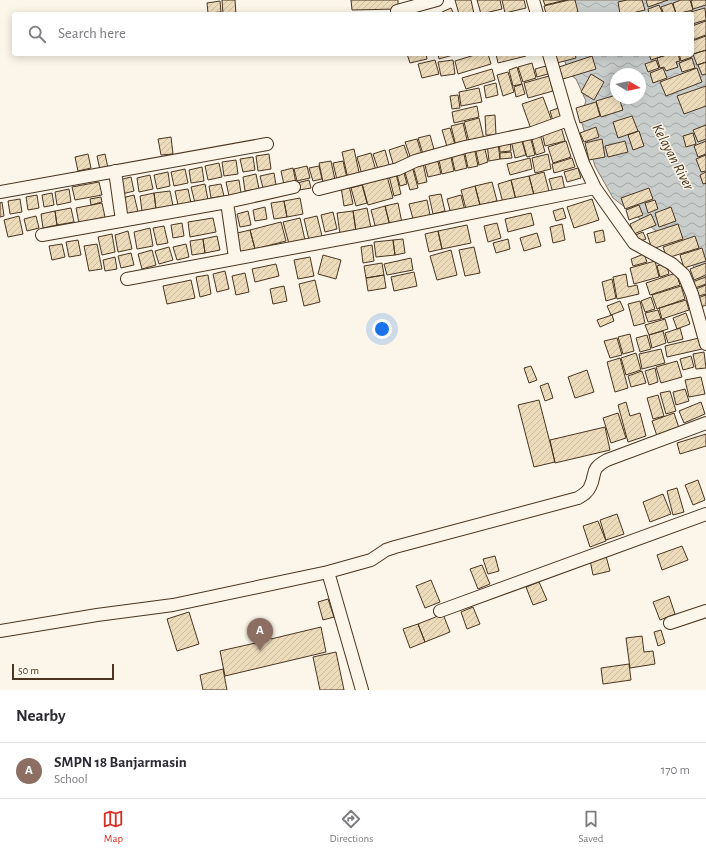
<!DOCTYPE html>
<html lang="en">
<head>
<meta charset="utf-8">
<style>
	:root { --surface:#fff; --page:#f7f7f7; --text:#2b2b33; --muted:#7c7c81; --line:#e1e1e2; --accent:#d93025 }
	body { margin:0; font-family:"Alegreya Sans",sans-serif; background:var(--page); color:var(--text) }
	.compass { position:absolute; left:610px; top:68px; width:36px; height:36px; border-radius:50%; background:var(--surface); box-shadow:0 2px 10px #0003; rotate:99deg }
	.scale { position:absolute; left:12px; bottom:10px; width:102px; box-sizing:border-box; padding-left:4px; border:2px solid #4a3520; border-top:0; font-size:11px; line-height:14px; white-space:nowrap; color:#4a3520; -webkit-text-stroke:3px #fbf6e9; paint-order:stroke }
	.you { position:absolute; left:382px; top:329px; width:14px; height:14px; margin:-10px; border:3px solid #fff; border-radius:50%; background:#1a73e8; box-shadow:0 0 0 6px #1a73e833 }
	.badge { display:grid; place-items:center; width:26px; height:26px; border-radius:50%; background:var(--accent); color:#fff; font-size:13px; font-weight:700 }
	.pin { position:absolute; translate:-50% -33px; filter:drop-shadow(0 1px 2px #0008) }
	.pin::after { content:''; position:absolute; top:21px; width:14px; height:12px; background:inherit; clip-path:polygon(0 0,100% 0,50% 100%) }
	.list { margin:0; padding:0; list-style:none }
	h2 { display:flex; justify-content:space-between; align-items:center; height:52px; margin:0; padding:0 16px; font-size:17px }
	h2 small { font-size:13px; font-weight:400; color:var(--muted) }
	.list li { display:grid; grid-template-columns:26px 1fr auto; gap:12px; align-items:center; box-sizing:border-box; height:56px; padding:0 16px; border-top:1px solid var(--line) }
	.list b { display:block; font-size:15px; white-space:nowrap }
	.list p { margin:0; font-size:13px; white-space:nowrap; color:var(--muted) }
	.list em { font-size:13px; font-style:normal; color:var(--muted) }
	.icon { flex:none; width:22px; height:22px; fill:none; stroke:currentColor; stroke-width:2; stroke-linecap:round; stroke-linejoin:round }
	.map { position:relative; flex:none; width:706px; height:690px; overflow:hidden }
	.search { position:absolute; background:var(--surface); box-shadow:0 2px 10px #0003; left:12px; right:12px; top:12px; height:44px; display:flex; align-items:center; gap:10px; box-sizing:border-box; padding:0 14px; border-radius:4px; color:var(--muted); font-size:15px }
	.sheet { height:108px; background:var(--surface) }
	nav { display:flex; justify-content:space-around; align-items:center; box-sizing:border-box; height:56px; border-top:1px solid var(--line); background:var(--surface); font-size:11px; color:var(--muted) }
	nav a { display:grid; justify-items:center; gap:2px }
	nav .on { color:var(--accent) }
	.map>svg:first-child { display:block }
	.water { fill:url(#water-waves); stroke:#887966; fill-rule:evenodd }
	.building { fill:url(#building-hatch); stroke:#4a3520 }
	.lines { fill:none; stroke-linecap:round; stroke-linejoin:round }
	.street-casing { stroke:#4a3520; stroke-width:14 }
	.street { stroke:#fbf6e9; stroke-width:12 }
	.labels { text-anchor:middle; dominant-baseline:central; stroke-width:3; stroke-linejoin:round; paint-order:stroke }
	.water-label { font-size:15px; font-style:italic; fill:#4a3520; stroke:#fbf6e9 }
</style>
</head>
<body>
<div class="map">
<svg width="706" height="690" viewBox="0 0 706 690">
	<defs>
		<pattern id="water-waves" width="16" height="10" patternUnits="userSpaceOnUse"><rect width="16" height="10" fill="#c9cecd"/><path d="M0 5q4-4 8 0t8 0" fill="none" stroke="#a5a8a6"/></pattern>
		<pattern id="building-hatch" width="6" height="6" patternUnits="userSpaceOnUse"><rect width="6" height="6" fill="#ecdcbc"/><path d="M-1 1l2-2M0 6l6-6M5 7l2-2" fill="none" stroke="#ccbda1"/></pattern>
	</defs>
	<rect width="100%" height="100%" fill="#fbf6e9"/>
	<path class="water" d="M 548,0 L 706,0 L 706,304 L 697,271 L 681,250 L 613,198 L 595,166 L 580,117 L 586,101 L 576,79 L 568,73 L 563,54 L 692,54 L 692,14 L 551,14 ZM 616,74 L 640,74 L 640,98 L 616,98 Z"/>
	<path class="building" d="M 222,0 L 235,0 L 236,14 L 223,14 Z
		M 351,0 L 398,0 L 398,9 L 352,10 Z
		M 455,0 L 471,0 L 474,14 L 459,14 Z
		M 477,0 L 500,0 L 502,9 L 481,14 Z
		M 502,0 L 524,0 L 526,8 L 505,13 Z
		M 543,0 L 566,0 L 545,5 Z
		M 569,0 L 575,0 L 578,12 L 572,14 L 546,14 L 544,6 Z
		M 627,0 L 642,0 L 645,10 L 628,14 L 620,14 L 618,2 Z
		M 646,0 L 668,0 L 648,7 Z
		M 681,0 L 690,0 L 693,10 L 676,14 L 673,3 Z
		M 693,0 L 706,0 L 706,5 L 693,9 L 691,1 Z
		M 220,1 L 221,12 L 208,13 L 207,3 Z
		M 672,3 L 676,13 L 664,14 L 661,7 Z
		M 659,5 L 663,14 L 649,14 L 648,9 Z
		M 451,8 L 454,14 L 443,14 L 442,12 Z
		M 705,8 L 706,20 L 692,24 L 692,14 L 683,14 Z
		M 706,21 L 706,35 L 692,40 L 692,26 Z
		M 706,36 L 706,50 L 694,54 L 692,41 Z
		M 706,50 L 706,62 L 697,65 L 693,54 Z
		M 407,54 L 426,54 L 427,59 L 410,63 Z
		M 438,54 L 452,54 L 453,55 L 439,59 Z
		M 478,54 L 488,54 L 491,64 L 458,74 L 455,61 Z
		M 496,54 L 526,54 L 526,56 L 498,63 Z
		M 555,54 L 575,54 L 576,58 L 557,63 Z
		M 649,54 L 669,54 L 651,60 Z
		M 670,54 L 678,54 L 680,61 L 676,62 L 678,67 L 666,71 L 664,67 L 660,68 L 657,58 Z
		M 679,54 L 692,54 L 692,57 L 681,61 Z
		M 592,56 L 596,69 L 563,79 L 559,67 Z
		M 692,58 L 695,68 L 682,72 L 679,63 Z
		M 435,60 L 439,74 L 422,78 L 418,64 Z
		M 453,60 L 455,74 L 441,76 L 438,62 Z
		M 656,60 L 659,68 L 648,72 L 645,64 Z
		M 706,62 L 706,74 L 702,75 L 698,65 Z
		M 532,63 L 536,78 L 523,82 L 518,67 Z
		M 546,66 L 548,74 L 537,77 L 535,69 Z
		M 517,67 L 522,84 L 513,86 L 509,70 Z
		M 663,68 L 667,78 L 653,83 L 650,73 Z
		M 697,68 L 702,82 L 666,96 L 660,82 Z
		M 492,69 L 495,80 L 466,89 L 462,78 Z
		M 508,72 L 514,92 L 503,96 L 497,75 Z
		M 591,74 L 604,82 L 594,100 L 581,92 Z
		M 549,76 L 553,91 L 528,98 L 524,83 Z
		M 496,83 L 498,95 L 486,98 L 484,86 Z
		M 522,84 L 525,94 L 516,97 L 514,87 Z
		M 706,86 L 706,106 L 684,114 L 677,96 Z
		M 479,88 L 482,102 L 461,106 L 459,92 Z
		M 458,95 L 460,108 L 452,109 L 450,96 Z
		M 616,95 L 616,98 L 619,98 L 623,110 L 601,117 L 596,101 Z
		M 543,97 L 553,124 L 532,132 L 522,104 Z
		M 596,102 L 600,116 L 580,123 L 576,108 Z
		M 477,106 L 479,117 L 454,123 L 452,112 Z
		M 561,107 L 564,117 L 553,121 L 550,111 Z
		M 495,115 L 496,135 L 486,135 L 485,116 Z
		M 632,116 L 638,131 L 618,138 L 613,122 Z
		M 479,118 L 484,139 L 469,142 L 464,122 Z
		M 463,123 L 468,144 L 456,146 L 451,126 Z
		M 706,125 L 706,139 L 698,142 L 693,130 Z
		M 561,127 L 565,141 L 545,146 L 542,133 Z
		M 596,127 L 599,137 L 584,142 L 580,133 Z
		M 450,128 L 456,148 L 448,150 L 442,130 Z
		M 639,131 L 644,146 L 633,150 L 628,135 Z
		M 693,133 L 696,144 L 686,147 L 683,136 Z
		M 540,134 L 545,152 L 536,155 L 531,136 Z
		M 430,135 L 435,153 L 424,157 L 418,138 Z
		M 530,136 L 535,155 L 527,157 L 522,139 Z
		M 171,137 L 173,154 L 161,155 L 158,139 Z
		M 521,138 L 526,155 L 515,158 L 511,140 Z
		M 417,139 L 422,155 L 411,159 L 405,142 Z
		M 602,139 L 605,157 L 589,160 L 585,143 Z
		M 510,140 L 511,151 L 500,152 L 499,141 Z
		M 566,141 L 571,157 L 553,163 L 548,147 Z
		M 625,141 L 628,152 L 608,157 L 605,146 Z
		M 706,141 L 706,154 L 698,157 L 694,146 Z
		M 498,143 L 500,159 L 489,161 L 487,144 Z
		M 404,145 L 410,162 L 394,167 L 389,150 Z
		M 484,145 L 488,162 L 479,165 L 475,147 Z
		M 474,147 L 478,166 L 468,168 L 464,149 Z
		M 354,149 L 360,177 L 348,179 L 342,152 Z
		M 385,150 L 390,168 L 379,172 L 373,154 Z
		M 463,150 L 467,168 L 455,171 L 451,153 Z
		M 511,152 L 512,158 L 500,159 L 500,153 Z
		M 371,153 L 376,171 L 362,175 L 357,157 Z
		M 450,153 L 454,171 L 442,174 L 438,156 Z
		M 88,154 L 91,168 L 78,171 L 75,157 Z
		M 105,154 L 108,168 L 100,170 L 97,156 Z
		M 269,154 L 271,169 L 258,171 L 256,156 Z
		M 548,154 L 551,169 L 535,173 L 532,158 Z
		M 706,155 L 706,171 L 701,172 L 696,159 Z
		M 253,157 L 255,170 L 243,172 L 240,159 Z
		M 437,158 L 441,174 L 428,177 L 424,161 Z
		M 530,158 L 532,169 L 510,175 L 507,164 Z
		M 572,158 L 575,167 L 554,173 L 552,164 Z
		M 236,160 L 238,174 L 224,176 L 222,162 Z
		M 331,161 L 335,180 L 323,182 L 319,163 Z
		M 343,161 L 347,178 L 337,180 L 333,163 Z
		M 219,163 L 222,177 L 208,180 L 205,166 Z
		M 423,163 L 427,182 L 418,184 L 413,166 Z
		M 307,166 L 310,178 L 297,181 L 294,169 Z
		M 319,166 L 322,179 L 313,181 L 309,168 Z
		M 412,166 L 418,188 L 410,190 L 404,169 Z
		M 202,167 L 204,181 L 191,183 L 189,170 Z
		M 293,168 L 296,183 L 284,185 L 281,171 Z
		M 578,168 L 581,178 L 567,182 L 564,172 Z
		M 185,169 L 188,183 L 174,186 L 171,172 Z
		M 403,169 L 407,184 L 400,186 L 396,171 Z
		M 168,172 L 170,186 L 157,189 L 154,175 Z
		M 544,172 L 549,191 L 534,195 L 529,176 Z
		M 706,172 L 706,183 L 703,184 L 700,175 Z
		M 274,173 L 276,185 L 263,188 L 260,176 Z
		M 256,174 L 259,189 L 245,191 L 243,177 Z
		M 396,174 L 401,194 L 394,196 L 389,176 Z
		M 150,175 L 153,189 L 139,192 L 137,178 Z
		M 387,176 L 393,198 L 368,205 L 362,183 Z
		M 529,176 L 534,195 L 516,200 L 511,180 Z
		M 562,176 L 565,190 L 553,193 L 549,179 Z
		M 131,177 L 134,191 L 122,194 L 119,180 Z
		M 239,180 L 241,193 L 229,196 L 226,182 Z
		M 309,180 L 311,188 L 299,190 L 297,183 Z
		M 511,180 L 516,200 L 503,203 L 498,184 Z
		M 99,182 L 102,195 L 75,200 L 72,187 Z
		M 492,182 L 497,201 L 480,205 L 475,186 Z
		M 205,184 L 208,200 L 195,203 L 191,187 Z
		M 221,184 L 224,196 L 211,198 L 209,186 Z
		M 349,185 L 353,204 L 344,206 L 341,187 Z
		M 362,185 L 367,203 L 356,206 L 351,188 Z
		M 475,186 L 480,205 L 466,209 L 461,190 Z
		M 649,188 L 653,199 L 625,209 L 621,198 Z
		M 69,189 L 71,202 L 57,205 L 55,192 Z
		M 188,189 L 191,203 L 178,205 L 175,191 Z
		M 170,191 L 173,206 L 156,209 L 154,193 Z
		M 52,193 L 54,205 L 44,207 L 42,195 Z
		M 154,193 L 156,209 L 142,211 L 140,196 Z
		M 441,194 L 445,211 L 433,214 L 429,196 Z
		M 37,195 L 39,208 L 28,210 L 26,197 Z
		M 134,195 L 138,212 L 125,215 L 122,198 Z
		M 461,195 L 465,211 L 451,214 L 447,199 Z
		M 101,197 L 102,202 L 91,205 L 90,199 Z
		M 300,198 L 303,214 L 287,217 L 284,201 Z
		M 20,199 L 22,212 L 10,214 L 8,201 Z
		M 592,199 L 599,220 L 574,228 L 567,207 Z
		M 427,200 L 430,215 L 413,219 L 409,204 Z
		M 655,200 L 658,209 L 648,213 L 645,203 Z
		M 284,201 L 287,217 L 274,219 L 271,203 Z
		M 2,202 L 4,216 L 0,217 L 0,203 Z
		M 102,203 L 105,217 L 79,223 L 76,208 Z
		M 398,203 L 402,223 L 390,226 L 385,206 Z
		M 639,205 L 643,215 L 629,220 L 626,210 Z
		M 385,206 L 390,226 L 376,229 L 371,210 Z
		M 265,207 L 267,219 L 255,221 L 253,210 Z
		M 671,207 L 676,221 L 659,227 L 655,213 Z
		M 71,208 L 74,222 L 57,225 L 55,211 Z
		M 367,208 L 371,228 L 356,231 L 353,211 Z
		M 563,208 L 566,218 L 556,221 L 553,211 Z
		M 55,211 L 57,225 L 43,228 L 41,214 Z
		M 248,211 L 251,225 L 240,227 L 237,214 Z
		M 353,211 L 356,231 L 340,234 L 337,213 Z
		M 333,212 L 337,229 L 325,232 L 321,215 Z
		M 531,213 L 534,225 L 508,232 L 505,219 Z
		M 651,214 L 656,225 L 634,234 L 630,224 Z
		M 19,216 L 23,234 L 8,237 L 4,220 Z
		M 36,216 L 39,228 L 27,231 L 24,219 Z
		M 317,216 L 322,236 L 309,240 L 304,219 Z
		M 213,218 L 216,232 L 190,237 L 188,222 Z
		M 300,218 L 305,240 L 289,244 L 283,222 Z
		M 281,222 L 286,241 L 255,249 L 250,230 Z
		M 182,223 L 184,236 L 173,238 L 171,225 Z
		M 497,223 L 501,238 L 488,242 L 484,226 Z
		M 562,224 L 565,240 L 553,243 L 550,227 Z
		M 678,224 L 683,239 L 652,249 L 647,234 Z
		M 467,225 L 471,243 L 442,249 L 438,231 Z
		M 164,226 L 168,243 L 157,245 L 153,228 Z
		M 150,228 L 153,246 L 137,249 L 134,232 Z
		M 250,230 L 255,249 L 238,253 L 233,234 Z
		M 603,230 L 605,241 L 596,243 L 594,232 Z
		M 128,231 L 132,249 L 118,252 L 115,235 Z
		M 438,231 L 442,249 L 429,252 L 425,234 Z
		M 643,232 L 646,239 L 636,243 L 633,236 Z
		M 537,233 L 541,246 L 524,251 L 520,238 Z
		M 112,234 L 115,252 L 102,255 L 98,237 Z
		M 217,236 L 220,250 L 205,253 L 203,239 Z
		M 695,236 L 699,248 L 667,258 L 663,247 Z
		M 203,239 L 205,253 L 192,255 L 190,241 Z
		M 403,239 L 405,253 L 395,255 L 393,240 Z
		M 508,239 L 510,249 L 496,253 L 493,243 Z
		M 78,240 L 81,255 L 69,257 L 66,242 Z
		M 393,240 L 395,255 L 376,257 L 374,242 Z
		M 62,244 L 65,257 L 52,260 L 49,246 Z
		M 97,244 L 102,269 L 89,271 L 84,246 Z
		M 186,244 L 189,257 L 177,260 L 173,247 Z
		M 372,245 L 374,261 L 363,263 L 361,247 Z
		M 169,247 L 173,260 L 159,264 L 155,251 Z
		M 474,247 L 480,273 L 465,276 L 459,250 Z
		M 702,248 L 706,261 L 684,268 L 680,255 Z
		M 152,250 L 156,265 L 142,269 L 138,254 Z
		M 451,250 L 457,275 L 437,280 L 430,256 Z
		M 131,253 L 134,265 L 121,268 L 118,256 Z
		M 644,254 L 647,262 L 633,266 L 631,259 Z
		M 323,255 L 341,260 L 336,279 L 318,274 Z
		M 115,257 L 117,269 L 105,271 L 103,260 Z
		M 310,257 L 314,276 L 298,279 L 294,260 Z
		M 411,258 L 413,270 L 387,275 L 384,264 Z
		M 655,261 L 659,277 L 634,284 L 630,268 Z
		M 382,263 L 384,275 L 366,278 L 364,266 Z
		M 666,263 L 669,274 L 660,277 L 657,266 Z
		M 706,263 L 706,275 L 694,280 L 690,269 Z
		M 276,264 L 279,276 L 255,282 L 252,269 Z
		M 225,271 L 229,289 L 217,292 L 213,274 Z
		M 414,272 L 417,286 L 394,291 L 391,277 Z
		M 245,273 L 249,292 L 236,295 L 232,276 Z
		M 676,273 L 680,285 L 650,295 L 646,283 Z
		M 626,274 L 628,287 L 637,285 L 639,294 L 617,299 L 613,277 Z
		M 208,275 L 211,294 L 200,297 L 196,277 Z
		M 384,275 L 386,288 L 368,291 L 366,278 Z
		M 706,277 L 706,284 L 695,288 L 692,282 Z
		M 612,279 L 616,298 L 606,301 L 602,282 Z
		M 191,280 L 195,298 L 167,304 L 163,286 Z
		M 315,280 L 320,302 L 304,306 L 299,284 Z
		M 706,285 L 706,294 L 699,296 L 696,289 Z
		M 284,286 L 287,301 L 273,304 L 270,289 Z
		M 681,286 L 685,299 L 657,309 L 652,295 Z
		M 706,295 L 706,305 L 701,307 L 698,298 Z
		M 651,297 L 655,309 L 645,312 L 641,301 Z
		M 686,300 L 689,310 L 662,319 L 659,308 Z
		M 620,301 L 624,310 L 611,315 L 607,306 Z
		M 640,301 L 645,323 L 634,326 L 628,304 Z
		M 658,310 L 661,319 L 648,322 L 645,313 Z
		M 686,313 L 690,324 L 677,329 L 673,318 Z
		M 612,315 L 614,321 L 600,327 L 597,320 Z
		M 665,319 L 668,329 L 649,335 L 645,325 Z
		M 680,328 L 683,339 L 668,343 L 665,333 Z
		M 663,331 L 666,343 L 652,348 L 649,335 Z
		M 630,334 L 634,351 L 623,354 L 618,337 Z
		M 647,335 L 651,349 L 640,352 L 636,338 Z
		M 617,338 L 622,355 L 610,358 L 604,341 Z
		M 699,338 L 702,349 L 667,357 L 665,346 Z
		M 661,349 L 665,363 L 642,369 L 639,354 Z
		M 704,352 L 706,368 L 696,369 L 693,354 Z
		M 636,353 L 641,370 L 626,375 L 621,358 Z
		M 691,356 L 694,367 L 683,370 L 680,359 Z
		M 620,358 L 628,388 L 615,392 L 607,362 Z
		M 677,361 L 682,377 L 661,383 L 656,367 Z
		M 531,366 L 537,380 L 529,383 L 524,368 Z
		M 655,368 L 658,382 L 649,385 L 645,371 Z
		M 587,370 L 594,392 L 575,398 L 568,377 Z
		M 642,371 L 646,383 L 631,387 L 628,376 Z
		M 701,377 L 705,394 L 689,397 L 685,380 Z
		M 548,383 L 553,398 L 545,401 L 540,386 Z
		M 685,389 L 689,401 L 676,405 L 673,392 Z
		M 670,391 L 676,411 L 666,414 L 660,393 Z
		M 658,395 L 664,416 L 653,419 L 647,398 Z
		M 539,400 L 555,462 L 534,467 L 518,405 Z
		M 626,402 L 630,416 L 640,413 L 646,436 L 628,442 L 618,405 Z
		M 701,402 L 705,414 L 684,423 L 679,411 Z
		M 618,413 L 626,438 L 611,443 L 603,418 Z
		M 674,413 L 679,428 L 657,436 L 652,421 Z
		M 605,427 L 610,450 L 555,463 L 550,440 Z
		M 706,434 L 706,446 L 680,454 L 677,443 Z
		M 698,480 L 705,500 L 693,505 L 685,485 Z
		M 677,488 L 684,512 L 673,515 L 667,491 Z
		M 663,494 L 671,514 L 650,522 L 643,502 Z
		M 617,514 L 624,534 L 606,540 L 600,520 Z
		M 598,521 L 606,541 L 590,547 L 583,526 Z
		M 682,546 L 688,560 L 662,570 L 657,555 Z
		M 495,556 L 499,571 L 488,574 L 483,559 Z
		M 606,556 L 610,571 L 593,575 L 590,560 Z
		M 482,565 L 490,584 L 478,589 L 470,569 Z
		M 431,580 L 440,602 L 425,608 L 416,586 Z
		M 539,582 L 547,600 L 533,605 L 526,587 Z
		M 669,596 L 675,614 L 660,620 L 653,602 Z
		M 328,599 L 334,617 L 323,620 L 318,602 Z
		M 473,607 L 480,624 L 467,629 L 461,612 Z
		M 189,612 L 199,644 L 177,651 L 167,619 Z
		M 443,614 L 450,632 L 425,642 L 418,624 Z
		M 418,624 L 425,642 L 410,648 L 403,629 Z
		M 321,627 L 326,652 L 225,676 L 220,651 L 260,642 L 259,638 L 270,636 L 271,639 Z
		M 661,630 L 665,643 L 658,646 L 654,632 Z
		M 642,636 L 644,652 L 653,651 L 655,664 L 630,668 L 626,638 Z
		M 336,652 L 344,690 L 320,690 L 313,657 Z
		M 629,664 L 631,680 L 603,684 L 601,668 Z
		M 223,669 L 227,690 L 203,690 L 200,675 Z"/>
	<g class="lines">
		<defs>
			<path id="street" d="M 533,0 L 537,14
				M 397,11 L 437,0
				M 549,54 L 568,120 L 583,163 L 595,188 L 634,243 L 672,264 L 684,275 L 692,294 L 706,344
				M 115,171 L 122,221
				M 319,189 L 398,169 L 415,161 L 465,147 L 532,133 L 568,120
				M 0,192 L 267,144
				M 227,202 L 235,258
				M 42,235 L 227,202 L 294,187
				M 127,279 L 372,233 L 595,188
				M 328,572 L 362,690
				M 440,611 L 706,514
				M 670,623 L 706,611
				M 0,631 L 97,615 L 173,605 L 328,572 L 371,560 L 386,550 L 395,547 L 578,498 C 583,495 588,492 590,487 C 597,473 589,470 607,460 L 706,423"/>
		</defs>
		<use href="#street" class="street-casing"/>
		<use href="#street" class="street"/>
	</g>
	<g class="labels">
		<g class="water-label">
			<text transform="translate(673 157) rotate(62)">Kelayan River</text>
		</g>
	</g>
</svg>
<svg class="compass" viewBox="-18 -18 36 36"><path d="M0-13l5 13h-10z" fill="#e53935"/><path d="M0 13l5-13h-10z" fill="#7c7c81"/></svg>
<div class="scale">50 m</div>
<div class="you"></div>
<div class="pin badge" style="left:260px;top:651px;background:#8d6e63">A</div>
<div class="search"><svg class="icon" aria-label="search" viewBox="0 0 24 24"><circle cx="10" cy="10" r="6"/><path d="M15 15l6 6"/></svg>Search here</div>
</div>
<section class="sheet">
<h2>Nearby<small></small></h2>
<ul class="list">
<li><span class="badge" style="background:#8d6e63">A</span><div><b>SMPN 18 Banjarmasin</b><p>School</p></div><em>170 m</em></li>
</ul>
</section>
<nav>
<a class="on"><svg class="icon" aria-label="map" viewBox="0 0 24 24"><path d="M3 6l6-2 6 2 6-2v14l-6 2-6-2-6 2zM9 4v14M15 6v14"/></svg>Map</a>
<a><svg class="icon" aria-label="directions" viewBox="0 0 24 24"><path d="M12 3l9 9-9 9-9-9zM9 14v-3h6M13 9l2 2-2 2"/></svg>Directions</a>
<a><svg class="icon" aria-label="saved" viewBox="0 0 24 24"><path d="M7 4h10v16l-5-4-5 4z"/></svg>Saved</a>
</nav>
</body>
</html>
